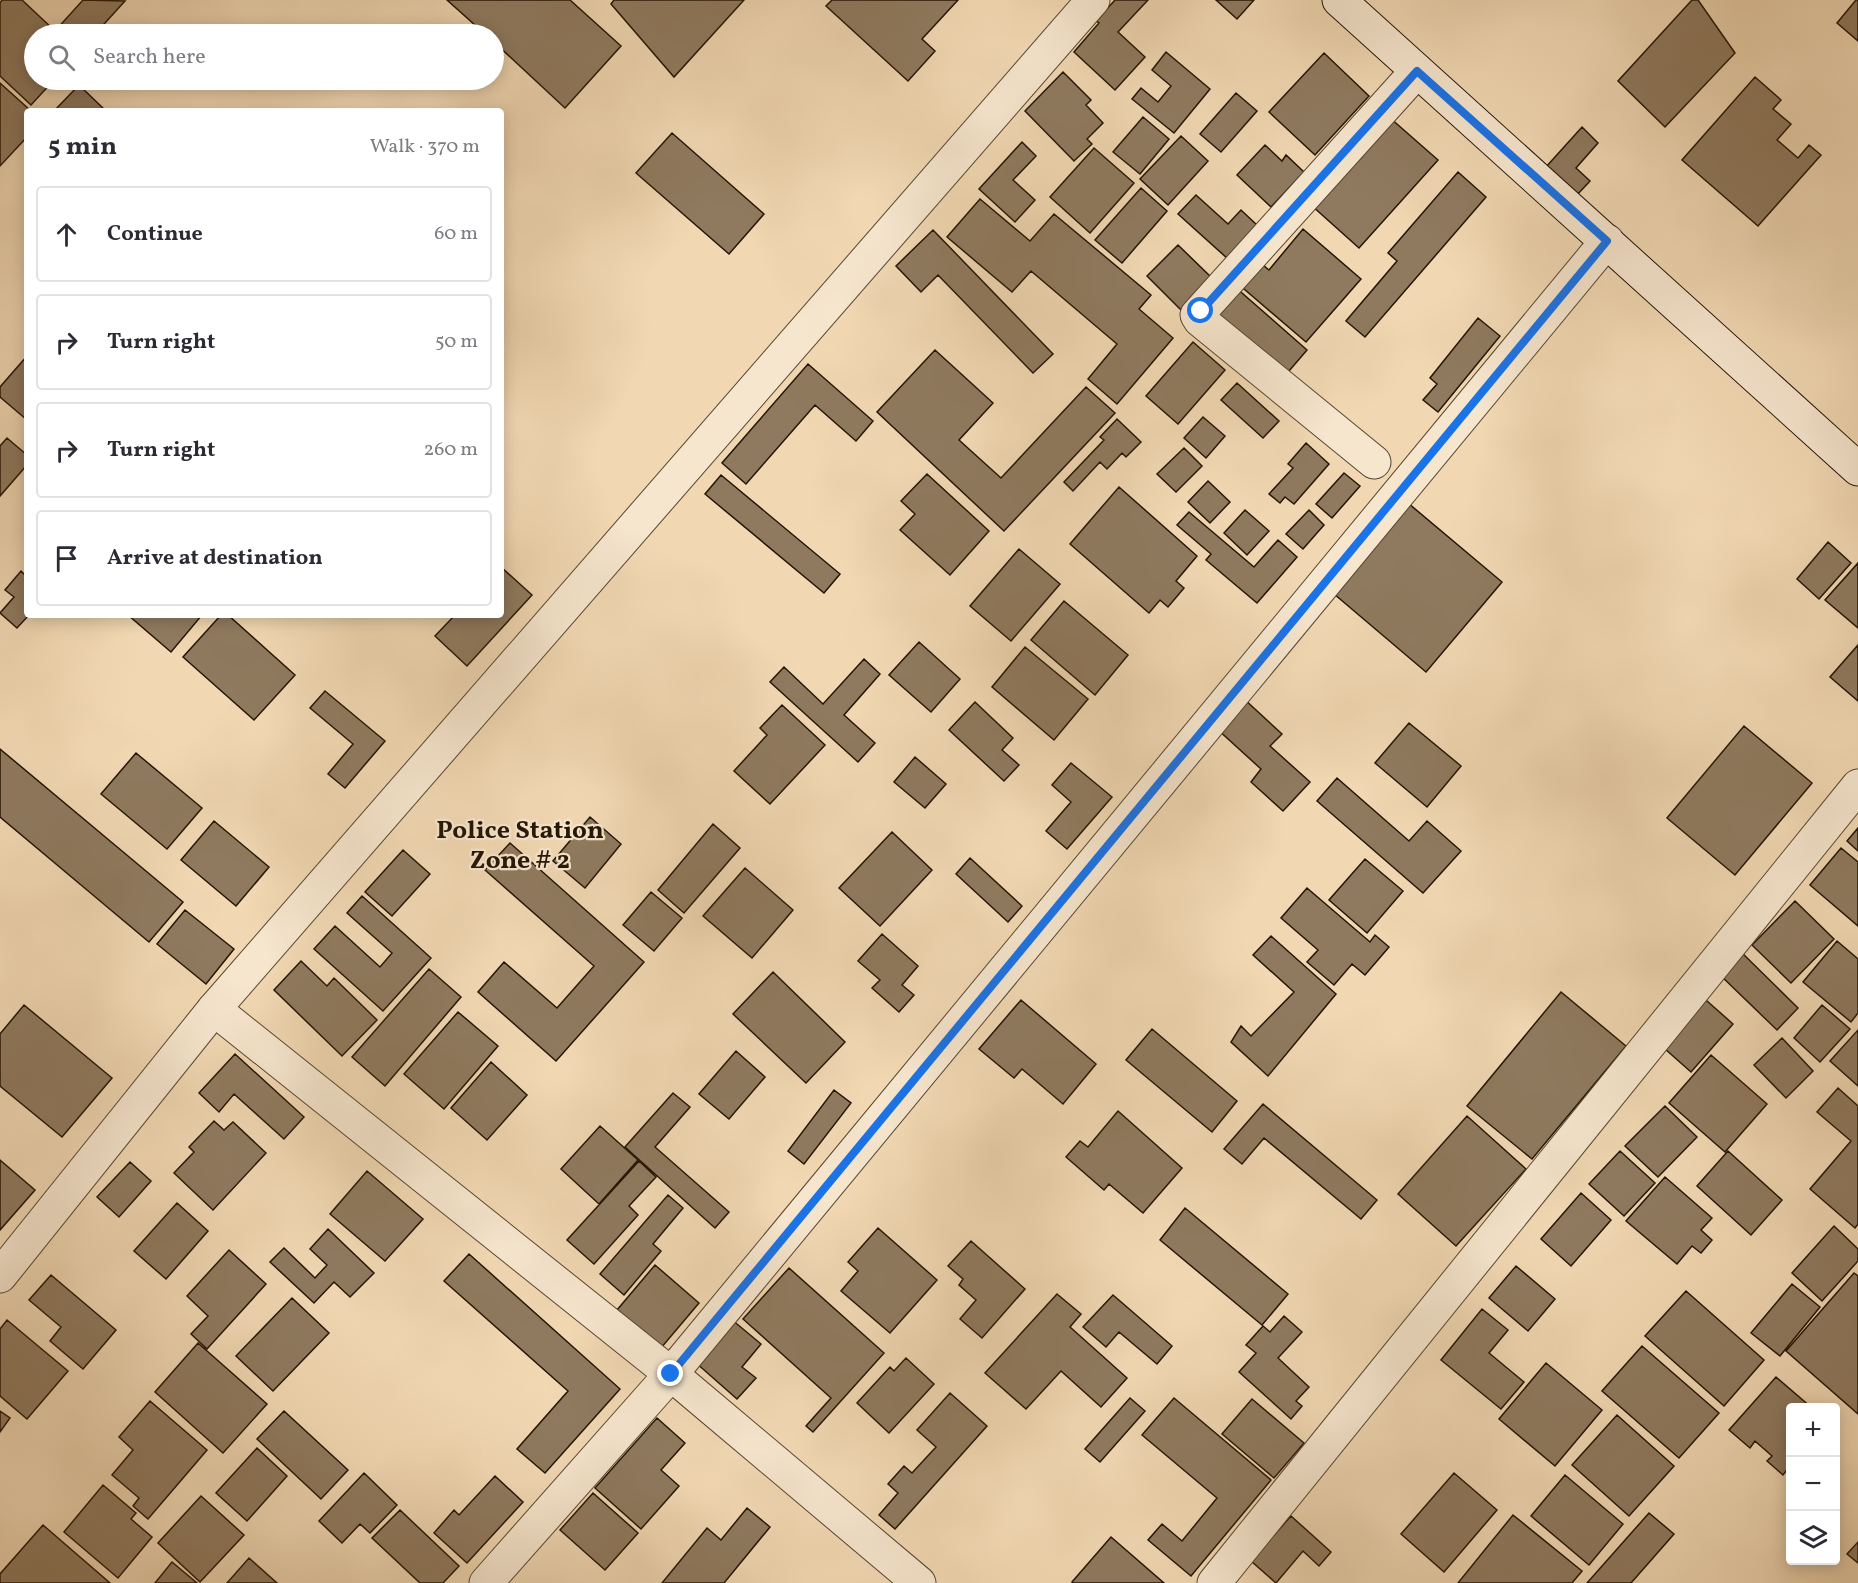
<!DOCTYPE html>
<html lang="en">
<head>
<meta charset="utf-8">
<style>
	:root { --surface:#fff; --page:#f7f7f7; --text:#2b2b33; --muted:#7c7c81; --line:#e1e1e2 }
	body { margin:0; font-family:Vollkorn,serif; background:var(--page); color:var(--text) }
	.controls { position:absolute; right:18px; bottom:18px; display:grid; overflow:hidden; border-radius:6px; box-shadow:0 3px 15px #0003 }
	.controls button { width:54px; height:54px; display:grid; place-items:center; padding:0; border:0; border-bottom:2px solid var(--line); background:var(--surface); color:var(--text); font:30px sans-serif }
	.stop { position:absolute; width:18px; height:18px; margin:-14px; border:4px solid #1a73e8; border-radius:50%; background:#fff }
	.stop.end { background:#1a73e8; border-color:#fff; box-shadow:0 2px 6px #0008 }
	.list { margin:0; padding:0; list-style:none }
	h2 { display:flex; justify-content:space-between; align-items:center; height:78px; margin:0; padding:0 24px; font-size:26px }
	h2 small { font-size:20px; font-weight:400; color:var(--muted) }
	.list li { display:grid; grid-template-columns:39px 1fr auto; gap:18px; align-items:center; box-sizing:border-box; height:96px; margin:0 12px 12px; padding:0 12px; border:2px solid var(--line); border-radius:6px }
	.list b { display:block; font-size:22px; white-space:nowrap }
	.list em { font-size:20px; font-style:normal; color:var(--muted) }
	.icon { flex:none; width:33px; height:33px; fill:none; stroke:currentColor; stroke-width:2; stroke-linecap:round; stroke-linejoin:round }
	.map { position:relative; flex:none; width:1858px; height:1583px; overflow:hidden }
	.search { position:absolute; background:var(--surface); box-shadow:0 3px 15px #0003; left:24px; top:24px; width:480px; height:66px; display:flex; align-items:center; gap:15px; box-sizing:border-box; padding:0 21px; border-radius:33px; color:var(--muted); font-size:22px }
	.panel { position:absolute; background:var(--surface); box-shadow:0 3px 15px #0003; left:24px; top:108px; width:480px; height:510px; border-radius:6px }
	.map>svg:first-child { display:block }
	.building { fill:#8f7a5f; stroke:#241504; stroke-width:1.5 }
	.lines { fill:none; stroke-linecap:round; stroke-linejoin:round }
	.minor-casing { stroke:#574630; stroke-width:35 }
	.tertiary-casing { stroke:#574630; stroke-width:35 }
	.secondary-casing { stroke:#241504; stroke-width:35 }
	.minor { stroke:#f6e6ce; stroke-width:33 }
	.tertiary { stroke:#f6e6ce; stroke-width:33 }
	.secondary { stroke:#f6e6ce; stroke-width:33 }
	.route { stroke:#1a73e8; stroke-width:8 }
	.labels { text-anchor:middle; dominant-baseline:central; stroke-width:4.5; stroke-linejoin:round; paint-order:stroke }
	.quarter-label { font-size:26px; font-weight:bold; fill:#241504; stroke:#f6e6ce }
</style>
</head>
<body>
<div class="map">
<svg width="1858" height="1583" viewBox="0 0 1858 1583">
	<rect width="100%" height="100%" fill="#f1d8b3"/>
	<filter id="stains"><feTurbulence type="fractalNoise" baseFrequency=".00333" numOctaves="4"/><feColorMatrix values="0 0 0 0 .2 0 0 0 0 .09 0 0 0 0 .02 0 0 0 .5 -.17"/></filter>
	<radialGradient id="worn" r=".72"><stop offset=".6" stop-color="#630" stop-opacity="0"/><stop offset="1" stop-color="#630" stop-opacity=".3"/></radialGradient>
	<path class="building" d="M 2,0 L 22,0 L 55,31 L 83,0 L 125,1 L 95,34 L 34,34 L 34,80 L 54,80 L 31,105 L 0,76 L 0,3 Z
		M 447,0 L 570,0 L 621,46 L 565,108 L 494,42 L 494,34 L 485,34 Z
		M 614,0 L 744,0 L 674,77 L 611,4 Z
		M 832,0 L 958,0 L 922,39 L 935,51 L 908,81 L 826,6 Z
		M 1115,0 L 1148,0 L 1118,32 L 1145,57 L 1115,90 L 1074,52 L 1099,23 L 1096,21 Z
		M 1216,0 L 1254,0 L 1237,19 Z
		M 1692,0 L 1698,0 L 1735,53 L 1665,127 L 1618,81 Z
		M 1856,0 L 1858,0 L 1858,41 L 1837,23 Z
		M 1166,52 L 1210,89 L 1174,133 L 1132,99 L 1141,88 L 1158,102 L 1171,86 L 1152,70 Z
		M 1324,53 L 1369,96 L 1315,155 L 1269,112 Z
		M 1063,72 L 1091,100 L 1086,105 L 1103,123 L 1087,139 L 1092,144 L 1074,161 L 1025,111 Z
		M 1755,77 L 1781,100 L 1773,109 L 1791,124 L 1777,140 L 1798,158 L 1809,145 L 1821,155 L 1758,226 L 1682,160 Z
		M 0,83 L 31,111 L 27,111 L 27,137 L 0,166 Z
		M 79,85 L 106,111 L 54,111 Z
		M 1236,93 L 1257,111 L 1221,152 L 1200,134 Z
		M 1143,117 L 1169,139 L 1140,174 L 1113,152 Z
		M 1389,117 L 1438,160 L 1359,248 L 1311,205 Z
		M 1582,127 L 1598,143 L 1576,168 L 1590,181 L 1577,195 L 1546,167 Z
		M 672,133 L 764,214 L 729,254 L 636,173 Z
		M 1181,136 L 1208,161 L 1168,205 L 1140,179 Z
		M 1022,142 L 1036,156 L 1013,180 L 1035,200 L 1015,222 L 979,189 Z
		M 1265,145 L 1282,161 L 1286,155 L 1304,172 L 1271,207 L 1237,175 Z
		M 1094,148 L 1134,183 L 1090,233 L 1050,197 Z
		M 1458,172 L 1486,197 L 1365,337 L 1346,321 L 1397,261 L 1388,253 Z
		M 1141,188 L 1167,211 L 1122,263 L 1095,240 Z
		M 1196,195 L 1228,224 L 1241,210 L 1258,226 L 1228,259 L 1178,214 Z
		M 980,199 L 1030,241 L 1054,214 L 1151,295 L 1139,309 L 1173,338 L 1117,404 L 1088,379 L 1117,344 L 1031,271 L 1012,292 L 947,237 Z
		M 1303,229 L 1361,279 L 1306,342 L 1237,283 L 1257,260 L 1269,270 Z
		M 933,230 L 1053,354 L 1033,373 L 938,275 L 921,292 L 896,266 Z
		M 1178,245 L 1213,279 L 1182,311 L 1147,276 Z
		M 1234,286 L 1307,350 L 1283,378 L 1209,315 Z
		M 1478,318 L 1500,336 L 1438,412 L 1423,400 L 1437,384 L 1430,378 Z
		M 1193,342 L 1225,370 L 1178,424 L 1146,396 Z
		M 935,350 L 993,403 L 959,440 L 1001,478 L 1086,387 L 1115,413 L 1004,531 L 877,412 Z
		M 27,356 L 27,420 L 0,397 L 0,387 Z
		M 808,364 L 873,421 L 856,441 L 815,405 L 746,484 L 722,463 Z
		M 1237,383 L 1279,421 L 1263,438 L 1221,400 Z
		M 1203,417 L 1225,436 L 1206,458 L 1184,438 Z
		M 1117,419 L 1141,442 L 1126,457 L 1122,453 L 1107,469 L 1100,462 L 1073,491 L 1064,482 L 1104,440 L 1100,437 Z
		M 7,438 L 27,455 L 27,465 L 0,496 L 0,446 Z
		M 1306,443 L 1329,464 L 1294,504 L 1285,497 L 1280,503 L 1269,494 L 1293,468 L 1288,464 Z
		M 1184,448 L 1202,466 L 1176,492 L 1157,474 Z
		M 1344,473 L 1360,486 L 1332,518 L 1316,504 Z
		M 927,474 L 989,531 L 950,575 L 900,530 L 915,514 L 901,501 Z
		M 721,475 L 840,574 L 824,593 L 705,494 Z
		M 1208,481 L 1230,502 L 1210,523 L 1188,502 Z
		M 1119,487 L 1197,556 L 1176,581 L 1184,588 L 1168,607 L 1160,600 L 1149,613 L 1070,544 Z
		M 1402,498 L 1502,582 L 1426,672 L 1327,588 Z
		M 1245,510 L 1269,531 L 1247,555 L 1224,533 Z
		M 1309,510 L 1324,525 L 1303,549 L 1286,534 Z
		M 1189,512 L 1254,567 L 1278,540 L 1297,557 L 1257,603 L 1206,560 L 1211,554 L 1177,525 Z
		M 1828,542 L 1851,563 L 1819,599 L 1797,579 Z
		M 1019,549 L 1060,584 L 1011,641 L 970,606 Z
		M 1858,563 L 1858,628 L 1825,600 Z
		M 501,567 L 532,595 L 467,666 L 435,636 L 455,615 L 501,615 Z
		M 21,571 L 27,577 L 27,615 L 29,615 L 17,628 L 0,613 L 14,597 L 5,590 Z
		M 1064,601 L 1128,655 L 1095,695 L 1031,640 Z
		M 128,615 L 202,615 L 171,652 Z
		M 221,615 L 228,615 L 295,675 L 254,720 L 183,657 Z
		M 919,642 L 960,679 L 931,712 L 889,675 Z
		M 1858,645 L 1858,701 L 1830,677 Z
		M 1025,647 L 1088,699 L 1054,740 L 992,687 Z
		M 864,659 L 880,674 L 844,715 L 875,743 L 858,762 L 770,682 L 784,667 L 823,704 Z
		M 325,691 L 385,741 L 345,788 L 328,774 L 353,744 L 310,708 Z
		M 1243,698 L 1282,734 L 1270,746 L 1310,782 L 1283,811 L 1251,782 L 1261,769 L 1216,728 Z
		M 975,702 L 1013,738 L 1002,750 L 1019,765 L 1004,781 L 949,730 Z
		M 782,705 L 825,745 L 770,804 L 734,771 L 767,735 L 760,728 Z
		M 1409,723 L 1461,766 L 1427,807 L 1375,763 Z
		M 1744,726 L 1812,783 L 1735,875 L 1667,818 Z
		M 0,749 L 183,902 L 149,942 L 0,817 Z
		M 136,753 L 202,808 L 167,849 L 101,794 Z
		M 915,757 L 946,784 L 925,808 L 894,782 Z
		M 1071,763 L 1112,797 L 1067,849 L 1046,831 L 1071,802 L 1052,785 Z
		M 1337,778 L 1409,841 L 1427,821 L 1461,851 L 1423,893 L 1317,801 Z
		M 590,817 L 621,844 L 585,888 L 553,861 Z
		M 214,821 L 269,867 L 236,906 L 181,860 Z
		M 713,824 L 740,848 L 684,913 L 658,890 Z
		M 1858,828 L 1858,851 L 1847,841 Z
		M 892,832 L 932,870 L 880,926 L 839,888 Z
		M 510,843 L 644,962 L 556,1061 L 478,992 L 504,962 L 557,1008 L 594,966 L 485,870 Z
		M 1841,848 L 1858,862 L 1858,926 L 1810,885 Z
		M 403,850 L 430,874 L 392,916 L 365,892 Z
		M 970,858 L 1022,906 L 1008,922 L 956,874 Z
		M 1365,859 L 1403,891 L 1367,933 L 1329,900 Z
		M 745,868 L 793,910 L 752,958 L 703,916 Z
		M 1307,888 L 1370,942 L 1375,935 L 1389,947 L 1365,975 L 1352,964 L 1334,985 L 1307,962 L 1318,950 L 1281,918 Z
		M 651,892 L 682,918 L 654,951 L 623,925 Z
		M 362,896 L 431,958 L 383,1011 L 314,949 L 335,926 L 380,967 L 392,953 L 347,913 Z
		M 1795,901 L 1834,939 L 1791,983 L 1752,945 Z
		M 185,910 L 234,949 L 206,984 L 157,944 Z
		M 882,934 L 918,966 L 902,985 L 914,995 L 899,1012 L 872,988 L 880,980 L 858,961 Z
		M 1271,936 L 1336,994 L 1268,1076 L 1231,1042 L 1241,1026 L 1251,1036 L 1294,992 L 1253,955 Z
		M 1837,941 L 1858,959 L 1858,1013 L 1851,1022 L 1803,982 Z
		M 1739,950 L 1798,1008 L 1777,1030 L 1717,972 Z
		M 301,961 L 327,986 L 334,978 L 377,1020 L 342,1056 L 274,990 Z
		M 429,969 L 461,997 L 385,1086 L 352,1057 Z
		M 773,972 L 845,1042 L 806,1083 L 733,1014 Z
		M 1561,992 L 1626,1046 L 1532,1159 L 1467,1106 Z
		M 1698,993 L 1733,1024 L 1691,1072 L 1656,1041 Z
		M 1021,1000 L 1096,1064 L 1063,1104 L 1022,1069 L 1014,1078 L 979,1049 Z
		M 24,1005 L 112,1078 L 62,1137 L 0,1086 L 0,1034 Z
		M 1822,1005 L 1850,1029 L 1820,1062 L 1794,1038 Z
		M 458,1012 L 498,1046 L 444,1109 L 404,1074 Z
		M 1152,1029 L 1237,1101 L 1212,1132 L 1126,1060 Z
		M 1858,1030 L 1858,1086 L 1830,1061 Z
		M 1782,1038 L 1813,1071 L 1786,1098 L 1754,1065 Z
		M 736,1051 L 765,1077 L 729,1119 L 699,1094 Z
		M 235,1054 L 304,1117 L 284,1139 L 234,1094 L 219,1112 L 199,1093 Z
		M 1711,1055 L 1767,1104 L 1725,1152 L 1669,1103 Z
		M 491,1062 L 527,1095 L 487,1140 L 451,1108 Z
		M 1838,1088 L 1858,1106 L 1858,1224 L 1855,1228 L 1810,1189 L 1851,1141 L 1817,1112 Z
		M 834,1090 L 851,1103 L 804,1164 L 788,1151 Z
		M 673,1093 L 690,1107 L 655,1147 L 729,1212 L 715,1228 L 625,1147 Z
		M 1263,1104 L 1377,1200 L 1361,1219 L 1264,1138 L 1242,1164 L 1224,1149 Z
		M 1665,1106 L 1697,1137 L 1658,1177 L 1625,1146 Z
		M 1118,1111 L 1182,1168 L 1143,1213 L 1109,1184 L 1104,1190 L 1066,1157 L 1080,1141 L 1088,1147 Z
		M 1467,1116 L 1526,1169 L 1456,1246 L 1398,1194 Z
		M 214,1121 L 224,1130 L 233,1122 L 266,1153 L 213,1210 L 174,1173 L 194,1152 L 189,1147 Z
		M 600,1126 L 638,1160 L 599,1204 L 561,1169 Z
		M 1620,1151 L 1655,1183 L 1624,1216 L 1589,1184 Z
		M 1728,1151 L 1782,1200 L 1751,1235 L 1697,1186 Z
		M 0,1160 L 35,1190 L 0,1230 Z
		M 639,1161 L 656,1177 L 629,1206 L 638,1215 L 594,1264 L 567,1240 Z
		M 130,1162 L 151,1181 L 119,1217 L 97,1197 Z
		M 367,1171 L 423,1219 L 385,1261 L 330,1214 Z
		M 1665,1177 L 1712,1218 L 1701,1230 L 1712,1240 L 1701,1253 L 1692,1246 L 1677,1264 L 1626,1221 Z
		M 1581,1193 L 1611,1220 L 1571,1266 L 1541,1239 Z
		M 668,1195 L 683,1208 L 653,1244 L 661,1251 L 624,1295 L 600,1274 Z
		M 177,1203 L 208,1231 L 166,1279 L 134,1251 Z
		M 1185,1208 L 1288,1294 L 1262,1325 L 1160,1240 Z
		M 1834,1226 L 1858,1249 L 1858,1261 L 1822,1301 L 1792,1273 Z
		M 878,1228 L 937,1280 L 890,1333 L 841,1291 L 858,1271 L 848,1262 Z
		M 328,1229 L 374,1273 L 350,1297 L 334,1282 L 314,1303 L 270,1262 L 284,1248 L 315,1278 L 327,1265 L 310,1249 Z
		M 971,1241 L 1025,1289 L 982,1338 L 960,1319 L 976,1300 L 959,1285 L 963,1279 L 948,1266 Z
		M 229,1250 L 266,1284 L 207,1349 L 191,1334 L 208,1316 L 187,1296 Z
		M 469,1254 L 620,1389 L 545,1473 L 517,1449 L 568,1391 L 444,1281 Z
		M 655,1265 L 699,1303 L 661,1348 L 617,1310 Z
		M 1516,1266 L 1555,1299 L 1528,1331 L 1489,1298 Z
		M 789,1268 L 884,1353 L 813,1432 L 806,1426 L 831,1398 L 743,1319 Z
		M 1854,1273 L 1858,1276 L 1858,1414 L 1786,1351 Z
		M 51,1275 L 116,1330 L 83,1369 L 50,1341 L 61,1327 L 29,1300 Z
		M 1792,1284 L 1820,1307 L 1780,1356 L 1751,1333 Z
		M 1686,1291 L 1764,1360 L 1724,1406 L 1645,1336 Z
		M 1057,1294 L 1081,1314 L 1070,1327 L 1127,1378 L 1101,1407 L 1061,1371 L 1026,1409 L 985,1373 Z
		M 1113,1295 L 1172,1346 L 1157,1364 L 1119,1332 L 1106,1347 L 1083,1327 Z
		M 292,1298 L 329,1333 L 273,1391 L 236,1356 Z
		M 1482,1309 L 1508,1330 L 1489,1353 L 1524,1382 L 1501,1409 L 1441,1360 Z
		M 1284,1316 L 1302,1332 L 1278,1358 L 1309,1387 L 1296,1401 L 1302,1406 L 1291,1419 L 1239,1372 L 1256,1353 L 1246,1345 L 1263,1326 L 1270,1332 Z
		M 731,1319 L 761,1344 L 742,1367 L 756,1378 L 737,1399 L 695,1362 Z
		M 7,1320 L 68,1371 L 27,1419 L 0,1396 L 0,1329 Z
		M 198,1343 L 267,1404 L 223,1453 L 155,1392 Z
		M 1642,1346 L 1719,1413 L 1679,1458 L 1602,1391 Z
		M 906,1358 L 934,1384 L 889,1433 L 857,1403 L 890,1367 L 894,1371 Z
		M 1546,1363 L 1602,1410 L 1555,1466 L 1499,1419 Z
		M 1776,1377 L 1812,1408 L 1790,1408 L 1790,1466 L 1783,1475 L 1767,1461 L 1772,1456 L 1755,1441 L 1750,1448 L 1729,1430 Z
		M 950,1393 L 987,1426 L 895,1529 L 879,1515 L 898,1493 L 888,1484 L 904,1466 L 912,1473 L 936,1447 L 917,1430 Z
		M 1130,1398 L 1145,1411 L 1100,1462 L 1085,1449 Z
		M 1174,1398 L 1271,1480 L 1191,1576 L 1148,1540 L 1162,1524 L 1182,1541 L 1217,1498 L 1142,1435 Z
		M 1252,1399 L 1304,1443 L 1274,1478 L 1222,1434 Z
		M 150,1401 L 207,1450 L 148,1519 L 133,1506 L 139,1498 L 112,1475 L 133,1450 L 119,1437 Z
		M 0,1411 L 10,1418 L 0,1432 Z
		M 284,1411 L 348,1470 L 321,1499 L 257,1439 Z
		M 1617,1415 L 1674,1466 L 1629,1516 L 1572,1465 Z
		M 657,1418 L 685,1443 L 661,1470 L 679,1486 L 641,1529 L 595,1488 Z
		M 257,1448 L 287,1476 L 247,1521 L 216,1493 Z
		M 364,1473 L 397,1505 L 370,1533 L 360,1524 L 342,1543 L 319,1521 Z
		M 1454,1473 L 1497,1510 L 1444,1572 L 1401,1534 Z
		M 1565,1475 L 1623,1524 L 1589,1565 L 1531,1516 Z
		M 495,1476 L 523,1502 L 467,1563 L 434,1533 L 454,1510 L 459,1515 Z
		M 103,1485 L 136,1513 L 131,1519 L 152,1537 L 118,1578 L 64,1532 Z
		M 593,1493 L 638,1533 L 605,1570 L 560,1530 Z
		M 201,1496 L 244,1535 L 200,1582 L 158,1543 Z
		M 747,1508 L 770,1527 L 724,1583 L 662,1583 L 707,1528 L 721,1540 Z
		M 400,1510 L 459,1566 L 443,1583 L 420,1583 L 372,1538 Z
		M 1649,1513 L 1674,1534 L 1631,1583 L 1587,1583 Z
		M 1513,1515 L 1582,1571 L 1572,1583 L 1458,1583 Z
		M 1291,1516 L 1331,1552 L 1319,1566 L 1303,1551 L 1276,1583 L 1251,1561 Z
		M 43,1525 L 110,1583 L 0,1583 L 0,1574 Z
		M 1111,1537 L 1164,1583 L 1073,1583 L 1072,1582 Z
		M 1858,1542 L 1858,1563 L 1847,1554 Z
		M 249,1558 L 277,1583 L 227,1583 Z
		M 172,1562 L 197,1583 L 155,1583 Z"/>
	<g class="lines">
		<defs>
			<path id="minor" d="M 1374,462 L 1200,320 L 1197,315 L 1417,71
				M 214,1009 L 671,1374 L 919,1583
				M 486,1583 L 671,1374 L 1607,241
				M 1214,1583 L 1858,786"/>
			<path id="tertiary" d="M 0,1276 L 214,1009 L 1093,0"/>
			<path id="secondary" d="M 1339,0 L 1858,469"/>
		</defs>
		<use href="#minor" class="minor-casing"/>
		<use href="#tertiary" class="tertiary-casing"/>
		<use href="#secondary" class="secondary-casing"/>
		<use href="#minor" class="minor"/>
		<use href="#tertiary" class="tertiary"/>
		<use href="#secondary" class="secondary"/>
	</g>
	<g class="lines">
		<path class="route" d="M 671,1374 L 1607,241 L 1417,71 L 1201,311"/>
	</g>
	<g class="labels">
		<g class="quarter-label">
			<text x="520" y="831">Police Station<tspan x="520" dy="30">Zone # 2</tspan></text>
		</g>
	</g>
	<rect width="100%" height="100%" filter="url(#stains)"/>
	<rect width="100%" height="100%" fill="url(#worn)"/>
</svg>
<div class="controls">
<button>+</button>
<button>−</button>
<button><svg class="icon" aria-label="layers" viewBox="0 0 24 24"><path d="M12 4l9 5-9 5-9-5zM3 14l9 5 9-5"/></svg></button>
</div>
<div class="stop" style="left:1201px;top:311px"></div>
<div class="stop end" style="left:671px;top:1374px"></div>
<div class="search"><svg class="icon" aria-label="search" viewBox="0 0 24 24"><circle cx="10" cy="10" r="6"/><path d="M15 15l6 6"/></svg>Search here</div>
<section class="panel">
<h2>5 min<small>Walk · 370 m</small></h2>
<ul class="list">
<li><svg class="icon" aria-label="ahead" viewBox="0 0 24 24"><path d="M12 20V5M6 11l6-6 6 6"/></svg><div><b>Continue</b></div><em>60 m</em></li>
<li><svg class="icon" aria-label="right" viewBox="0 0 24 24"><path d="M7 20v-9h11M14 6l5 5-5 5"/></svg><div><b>Turn right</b></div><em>50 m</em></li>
<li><svg class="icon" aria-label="right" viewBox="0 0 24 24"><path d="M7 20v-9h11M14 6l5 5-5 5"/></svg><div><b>Turn right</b></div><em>260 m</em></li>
<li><svg class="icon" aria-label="arrive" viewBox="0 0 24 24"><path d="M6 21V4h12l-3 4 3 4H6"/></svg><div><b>Arrive at destination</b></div></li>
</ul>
</section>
</div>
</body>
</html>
